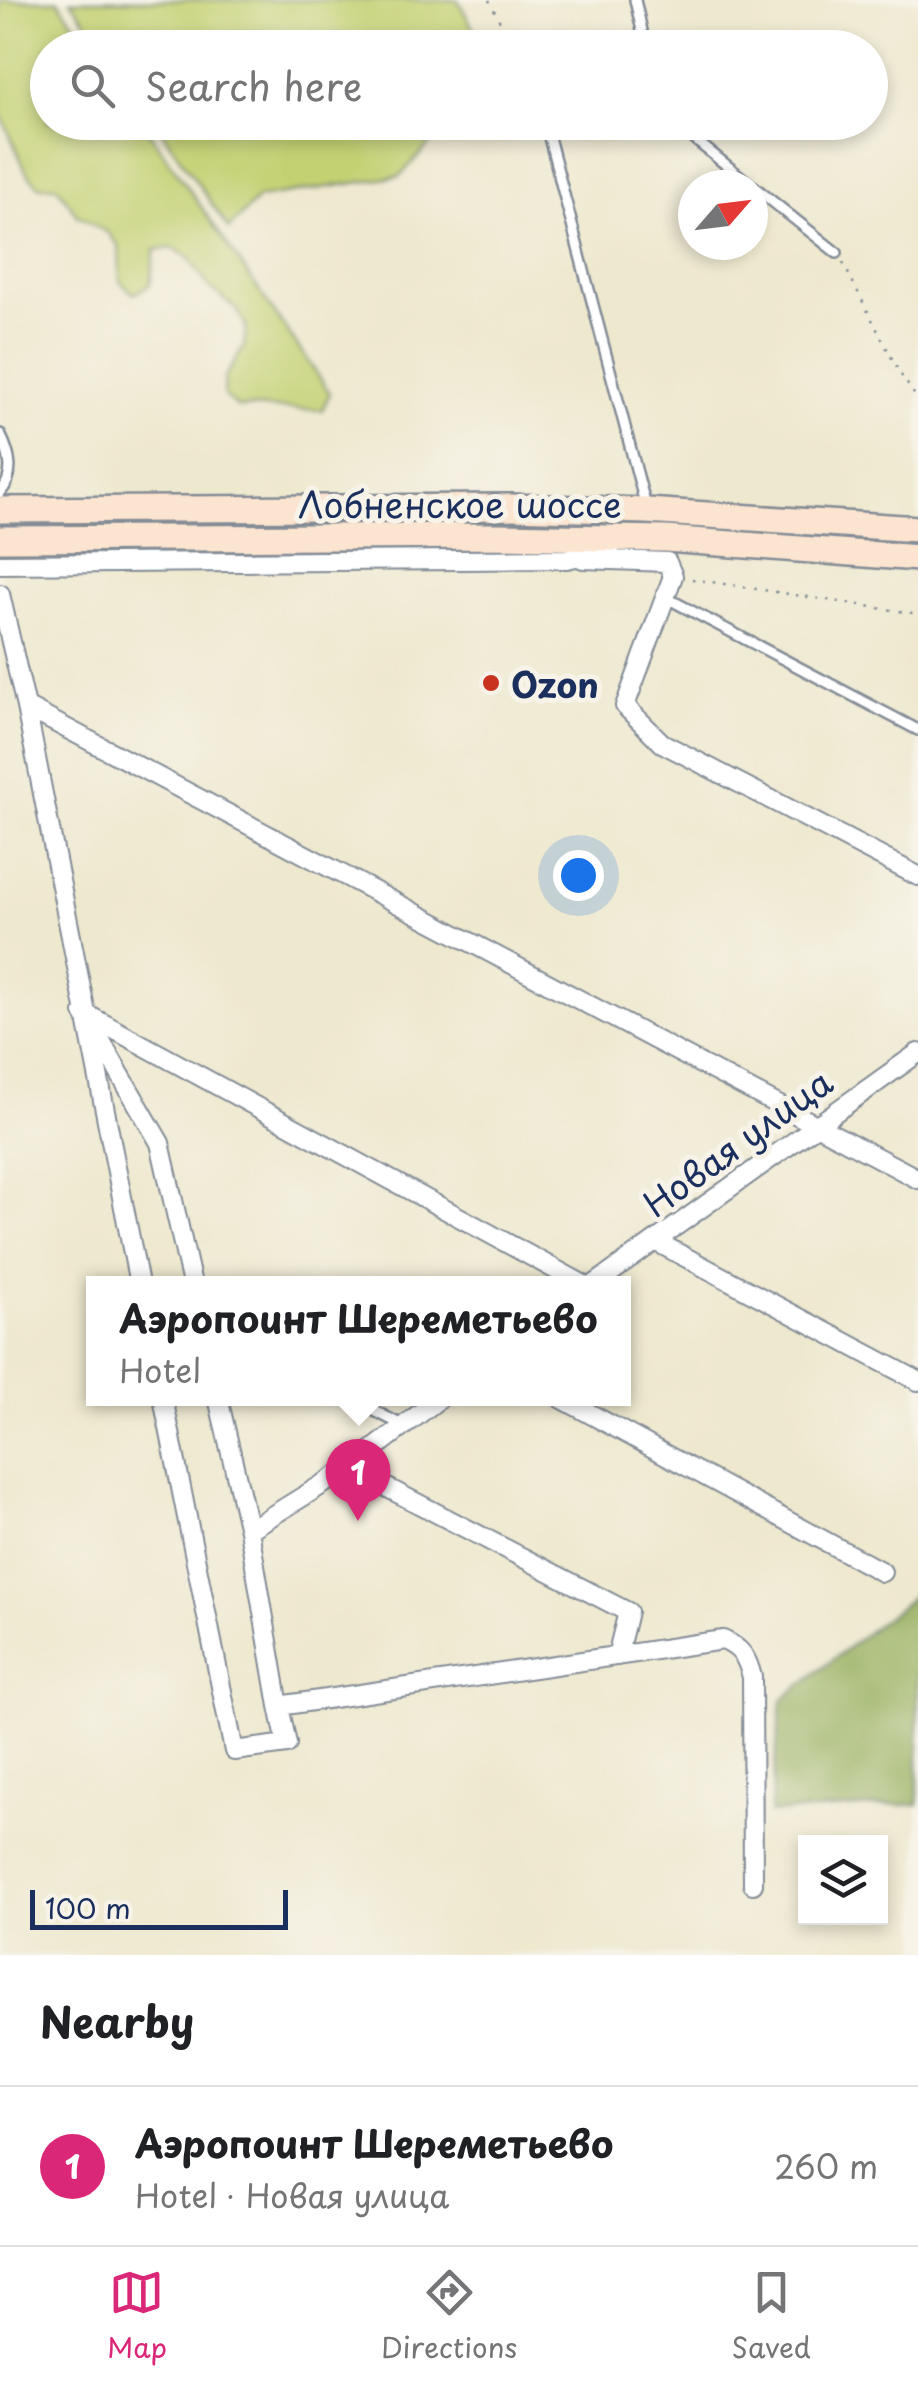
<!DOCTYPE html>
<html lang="en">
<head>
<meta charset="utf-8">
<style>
	:root { --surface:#fff; --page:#f6f6f6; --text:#202124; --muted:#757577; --line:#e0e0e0; --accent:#db2777 }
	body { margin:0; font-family:"Playpen Sans",sans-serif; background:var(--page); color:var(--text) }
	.controls { position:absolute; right:30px; bottom:30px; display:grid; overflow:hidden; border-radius:0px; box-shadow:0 5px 15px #0003 }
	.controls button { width:90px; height:90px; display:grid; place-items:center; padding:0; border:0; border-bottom:2px solid var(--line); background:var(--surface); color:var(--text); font:50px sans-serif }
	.compass { position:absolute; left:678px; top:170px; width:90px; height:90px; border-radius:50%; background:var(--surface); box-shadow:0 5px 15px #0003; rotate:62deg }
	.scale { position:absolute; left:30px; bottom:25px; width:258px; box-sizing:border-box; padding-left:10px; border:5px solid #1b2f5e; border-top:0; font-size:28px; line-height:35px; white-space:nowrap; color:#1b2f5e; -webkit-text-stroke:8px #f7f3e8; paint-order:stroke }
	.you { position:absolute; left:578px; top:875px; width:35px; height:35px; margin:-25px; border:8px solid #fff; border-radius:50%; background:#1a73e8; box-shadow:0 0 0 15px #1a73e833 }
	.badge { display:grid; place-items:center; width:65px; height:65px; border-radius:50%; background:var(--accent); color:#fff; font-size:32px; font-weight:700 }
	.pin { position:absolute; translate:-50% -82px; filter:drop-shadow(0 2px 5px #0008) }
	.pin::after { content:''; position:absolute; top:52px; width:35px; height:30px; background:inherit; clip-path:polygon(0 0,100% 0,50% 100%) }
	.popup { position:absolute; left:86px; top:1276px; width:545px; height:130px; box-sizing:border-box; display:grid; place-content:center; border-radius:0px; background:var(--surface); filter:drop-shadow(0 2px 8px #0005); font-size:32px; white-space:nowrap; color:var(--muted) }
	.popup b { font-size:38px; color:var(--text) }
	.popup::after { content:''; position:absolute; left:50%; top:100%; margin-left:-20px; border:20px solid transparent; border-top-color:var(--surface) }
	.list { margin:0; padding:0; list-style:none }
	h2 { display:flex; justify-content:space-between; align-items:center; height:130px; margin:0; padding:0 40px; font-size:42px }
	h2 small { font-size:32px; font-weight:400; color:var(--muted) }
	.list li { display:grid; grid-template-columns:65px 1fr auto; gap:30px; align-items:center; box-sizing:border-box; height:160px; padding:0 40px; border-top:2px solid var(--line) }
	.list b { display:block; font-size:38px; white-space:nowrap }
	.list p { margin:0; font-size:32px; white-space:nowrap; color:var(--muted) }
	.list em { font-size:32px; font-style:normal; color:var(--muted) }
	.icon { flex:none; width:55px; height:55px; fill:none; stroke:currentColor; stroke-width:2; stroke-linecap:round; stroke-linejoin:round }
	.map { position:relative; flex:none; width:918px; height:1955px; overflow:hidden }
	.search { position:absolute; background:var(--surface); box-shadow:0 5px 15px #0003; left:30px; right:30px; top:30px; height:110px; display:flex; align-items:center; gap:25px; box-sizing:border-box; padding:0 35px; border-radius:55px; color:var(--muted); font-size:38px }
	.sheet { height:290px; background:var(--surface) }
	nav { display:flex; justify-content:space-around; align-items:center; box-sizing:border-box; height:140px; border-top:2px solid var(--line); background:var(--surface); font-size:28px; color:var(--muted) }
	nav a { display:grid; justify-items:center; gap:5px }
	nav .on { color:var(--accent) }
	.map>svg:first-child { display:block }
	.green { fill:#c4d173; stroke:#708068; stroke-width:2.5 }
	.forest { fill:#9bb365; stroke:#5b7162; stroke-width:2.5 }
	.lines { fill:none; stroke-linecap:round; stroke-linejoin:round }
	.lane-casing { stroke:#848c96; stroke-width:14 }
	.street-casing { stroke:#848c96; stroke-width:22 }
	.secondary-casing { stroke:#848c96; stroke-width:30 }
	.path { stroke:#848c96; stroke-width:2.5; stroke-dasharray:2.5 8; stroke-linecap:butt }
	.lane { stroke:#fff; stroke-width:9 }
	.street { stroke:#fff; stroke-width:18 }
	.secondary { stroke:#fce5d0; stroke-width:25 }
	.poi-dot { fill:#c8321e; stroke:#f7f3e8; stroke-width:4 }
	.labels { text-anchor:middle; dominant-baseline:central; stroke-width:10; stroke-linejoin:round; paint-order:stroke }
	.street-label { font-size:35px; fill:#1b2f5e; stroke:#f7f3e8 }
	.poi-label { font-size:35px; font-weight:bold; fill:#1b2f5e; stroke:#f7f3e8; text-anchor:start }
</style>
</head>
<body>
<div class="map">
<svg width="918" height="1955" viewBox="0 0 918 1955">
	<rect width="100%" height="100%" fill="#f7f3e8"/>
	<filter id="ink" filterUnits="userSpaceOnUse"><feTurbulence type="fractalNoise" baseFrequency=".01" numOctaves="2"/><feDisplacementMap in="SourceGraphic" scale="20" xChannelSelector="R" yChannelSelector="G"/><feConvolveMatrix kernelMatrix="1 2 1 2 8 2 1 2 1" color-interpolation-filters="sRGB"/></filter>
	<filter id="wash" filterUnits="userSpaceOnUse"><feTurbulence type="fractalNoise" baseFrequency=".0048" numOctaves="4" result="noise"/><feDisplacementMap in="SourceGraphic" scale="40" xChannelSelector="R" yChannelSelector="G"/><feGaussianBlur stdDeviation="2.25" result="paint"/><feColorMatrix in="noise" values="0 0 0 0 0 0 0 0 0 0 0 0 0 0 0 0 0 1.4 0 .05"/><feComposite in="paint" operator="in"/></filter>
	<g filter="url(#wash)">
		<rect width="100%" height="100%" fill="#eee8ce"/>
		<path class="green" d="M 0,0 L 58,0 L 91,47 L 48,48 L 48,122 L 143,123 L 330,393 L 322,410 L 238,407 L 224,396 L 225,377 L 244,347 L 246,326 L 237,310 L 209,287 L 188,257 L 172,248 L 155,250 L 150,285 L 134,294 L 120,282 L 119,246 L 108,233 L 77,215 L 57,186 L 39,186 L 27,173 L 0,113 Z
			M 71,0 L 458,0 L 483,47 L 104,47 Z
			M 156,123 L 489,123 L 444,129 L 400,176 L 258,198 L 229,229 Z"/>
		<path class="forest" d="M 918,1592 L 918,1804 L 770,1813 L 782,1700 Z"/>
	</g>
	<g filter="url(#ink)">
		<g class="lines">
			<defs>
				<path id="lane" d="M 635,0 L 646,48
					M 545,122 L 646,507
					M 673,122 L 751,185
					M 753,186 L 837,253
					M 0,434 C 10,454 16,475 0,493
					M 665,597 L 918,730
					M 349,1398 L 404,1426"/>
				<path id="street" d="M 583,559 L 667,562 L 673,576 L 625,706 L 662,743 L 918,876
					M 0,564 L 567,559 L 593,553 L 621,540
					M 0,594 L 26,707 L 139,1284
					M 26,707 L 918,1179
					M 84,1013 L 582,1284
					M 92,1026 L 160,1143 L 192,1284
					M 655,1241 L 918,1381
					M 595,1284 L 918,1053
					M 163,1398 L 234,1751 L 287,1744 L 279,1706 L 723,1640 C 741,1648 747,1657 752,1677 L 753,1884
					M 218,1398 L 249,1530 L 279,1706
					M 561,1398 L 882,1572
					M 349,1468 L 628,1612 L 617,1656
					M 249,1530 L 349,1468 L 440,1398"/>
				<path id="secondary" d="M 0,510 L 511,507 L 647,511 L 918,529
					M 0,539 L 499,536 L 666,539 L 918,558"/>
			</defs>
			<use href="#lane" class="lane-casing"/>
			<use href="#street" class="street-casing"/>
			<use href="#secondary" class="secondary-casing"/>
			<path class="path" d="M 489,0 L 513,48
				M 843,263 L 899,372 L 918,400
				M 692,579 L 918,614"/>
			<use href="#lane" class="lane"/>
			<use href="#street" class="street"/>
			<use href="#secondary" class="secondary"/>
		</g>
	</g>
	<circle class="poi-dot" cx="491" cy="683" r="10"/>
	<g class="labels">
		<g class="street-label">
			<text x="460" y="503">Лобненское шоссе</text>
			<text transform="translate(737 1142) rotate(-36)">Новая улица</text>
		</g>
		<g class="poi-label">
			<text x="511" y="683">Ozon</text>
		</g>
	</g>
</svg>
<div class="controls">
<button><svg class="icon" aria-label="layers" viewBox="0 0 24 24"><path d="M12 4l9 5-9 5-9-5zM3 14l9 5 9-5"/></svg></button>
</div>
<svg class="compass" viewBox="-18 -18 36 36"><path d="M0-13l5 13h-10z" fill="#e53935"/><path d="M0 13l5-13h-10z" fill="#757577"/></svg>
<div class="scale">100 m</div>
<div class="you"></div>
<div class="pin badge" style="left:358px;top:1521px">1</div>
<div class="popup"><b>Аэропоинт Шереметьево</b>Hotel</div>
<div class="search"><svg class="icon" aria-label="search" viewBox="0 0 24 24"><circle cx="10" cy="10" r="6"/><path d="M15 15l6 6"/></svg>Search here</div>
</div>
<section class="sheet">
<h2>Nearby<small></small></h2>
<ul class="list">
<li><span class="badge">1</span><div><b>Аэропоинт Шереметьево</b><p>Hotel · Новая улица</p></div><em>260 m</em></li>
</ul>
</section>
<nav>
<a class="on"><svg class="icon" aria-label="map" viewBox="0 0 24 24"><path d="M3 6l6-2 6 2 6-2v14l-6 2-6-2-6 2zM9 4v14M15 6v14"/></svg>Map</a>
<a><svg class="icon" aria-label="directions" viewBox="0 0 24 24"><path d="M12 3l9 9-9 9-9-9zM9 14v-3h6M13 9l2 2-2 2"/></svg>Directions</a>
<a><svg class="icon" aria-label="saved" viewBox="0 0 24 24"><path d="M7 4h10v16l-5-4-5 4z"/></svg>Saved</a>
</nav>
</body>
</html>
